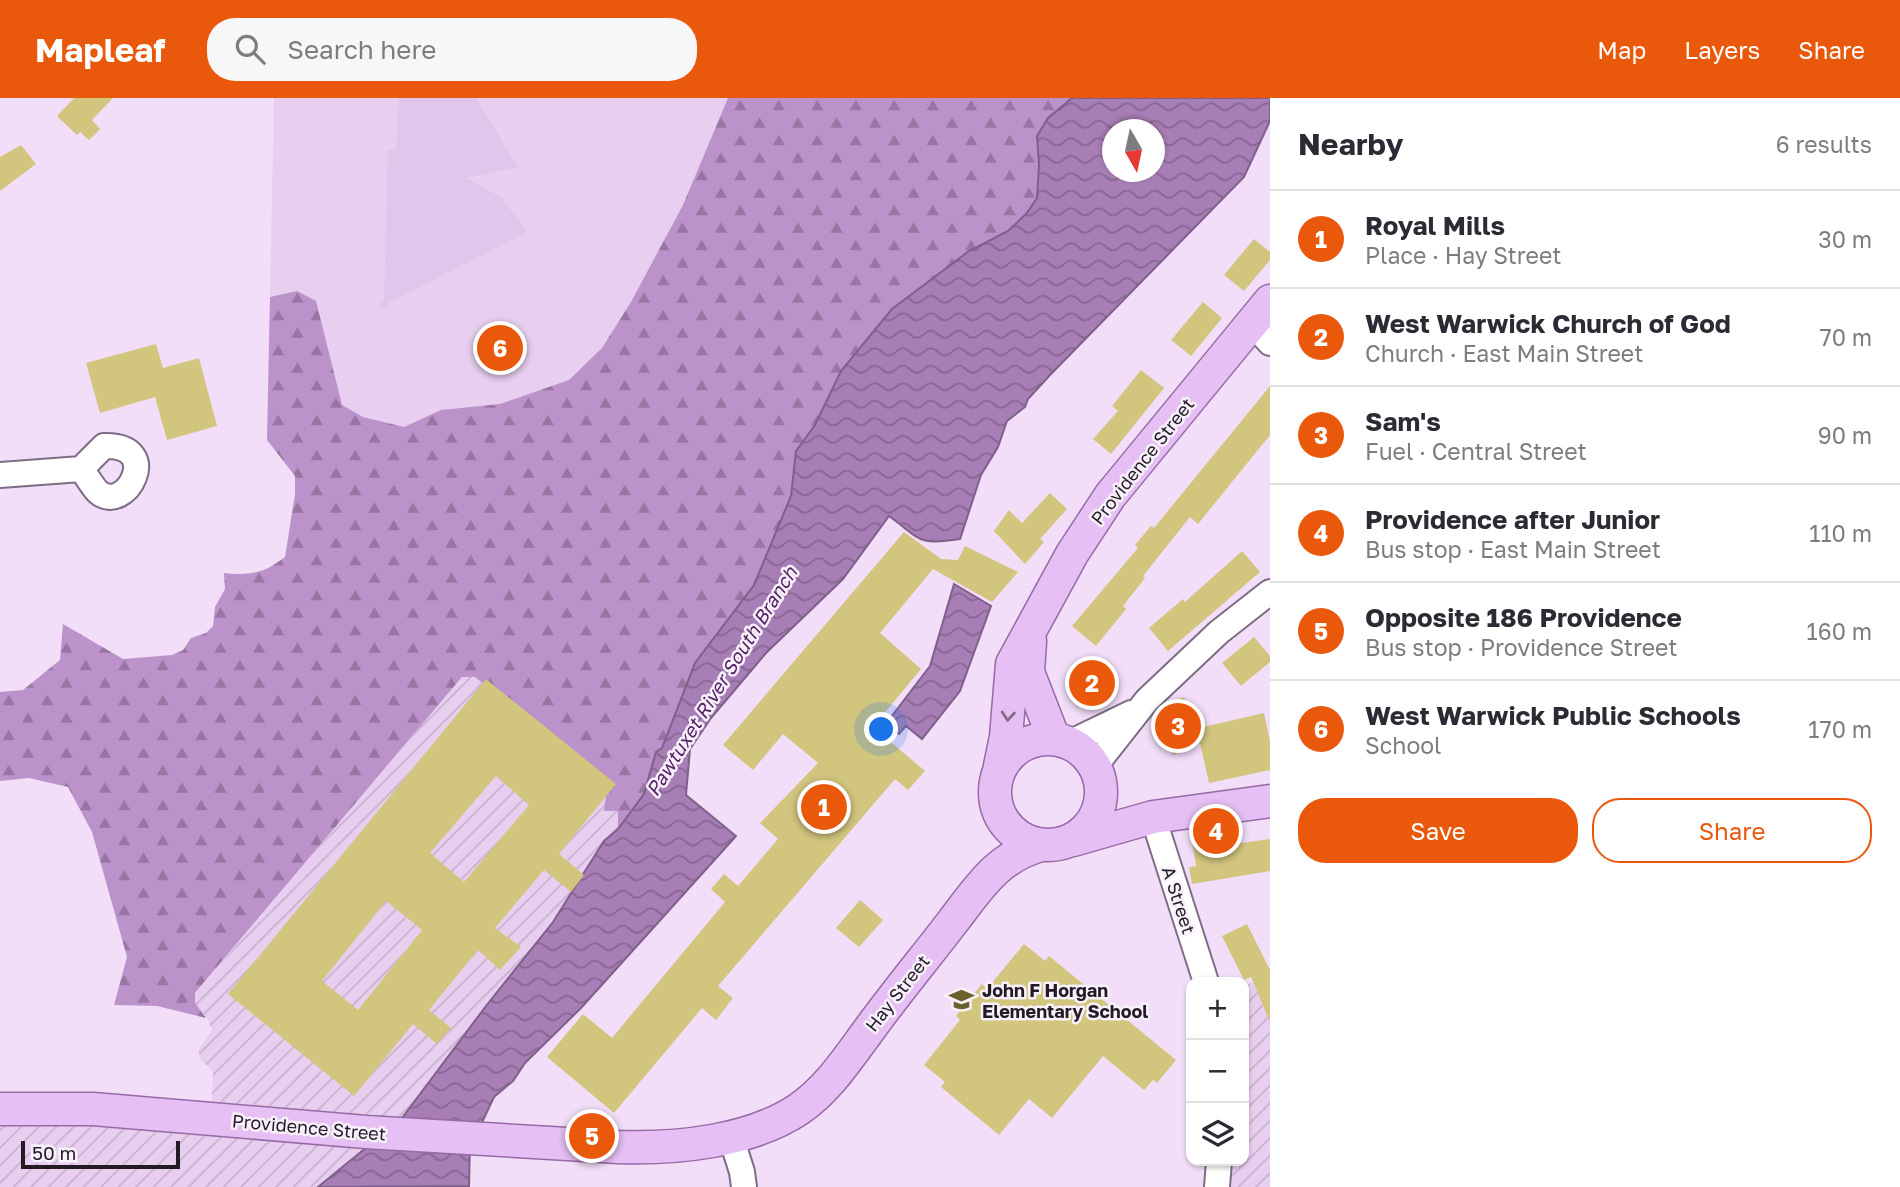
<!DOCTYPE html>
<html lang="en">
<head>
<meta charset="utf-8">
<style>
	:root { --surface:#fff; --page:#f7f7f7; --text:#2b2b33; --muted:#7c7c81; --line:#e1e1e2; --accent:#ea580c }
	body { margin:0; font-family:"Golos Text",sans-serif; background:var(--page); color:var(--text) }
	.controls { position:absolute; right:21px; bottom:21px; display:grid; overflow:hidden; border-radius:14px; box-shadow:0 2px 5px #0004 }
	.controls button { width:63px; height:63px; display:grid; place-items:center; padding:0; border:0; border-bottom:2px solid var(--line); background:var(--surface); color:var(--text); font:35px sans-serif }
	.compass { position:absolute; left:1102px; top:21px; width:63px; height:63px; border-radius:50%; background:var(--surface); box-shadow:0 2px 5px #0004; rotate:171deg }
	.scale { position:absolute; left:21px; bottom:18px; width:159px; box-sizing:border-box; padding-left:7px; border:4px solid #221b24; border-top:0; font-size:19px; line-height:24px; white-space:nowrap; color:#221b24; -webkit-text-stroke:5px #f8f1fb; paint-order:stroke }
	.you { position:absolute; left:882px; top:632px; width:24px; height:24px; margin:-18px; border:5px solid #fff; border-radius:50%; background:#1a73e8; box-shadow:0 0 0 10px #1a73e833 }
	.badge { display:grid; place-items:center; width:46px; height:46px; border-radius:50%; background:var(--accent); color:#fff; font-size:23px; font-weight:700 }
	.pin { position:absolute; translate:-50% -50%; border:4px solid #fff; box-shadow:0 2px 7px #0006 }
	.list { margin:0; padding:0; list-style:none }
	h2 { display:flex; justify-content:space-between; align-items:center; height:91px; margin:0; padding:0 28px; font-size:30px }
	h2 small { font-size:23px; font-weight:400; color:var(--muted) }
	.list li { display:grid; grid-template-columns:46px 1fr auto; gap:21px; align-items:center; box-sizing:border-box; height:98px; padding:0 28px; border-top:2px solid var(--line) }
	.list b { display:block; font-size:26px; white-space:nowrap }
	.list p { margin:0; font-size:23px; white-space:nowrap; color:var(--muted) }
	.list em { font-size:23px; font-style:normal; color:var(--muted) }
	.actions { display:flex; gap:14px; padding:21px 28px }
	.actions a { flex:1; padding:16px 0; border:2px solid var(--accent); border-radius:28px; text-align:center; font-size:24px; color:var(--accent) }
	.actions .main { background:var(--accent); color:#fff }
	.icon { flex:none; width:38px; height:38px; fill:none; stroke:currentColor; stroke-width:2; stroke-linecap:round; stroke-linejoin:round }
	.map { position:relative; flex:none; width:1270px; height:1089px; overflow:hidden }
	header { display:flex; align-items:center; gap:42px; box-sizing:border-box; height:98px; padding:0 35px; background:var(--accent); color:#fff }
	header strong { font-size:33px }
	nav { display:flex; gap:38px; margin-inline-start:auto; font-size:24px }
	.search { width:490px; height:63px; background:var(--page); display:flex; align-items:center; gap:18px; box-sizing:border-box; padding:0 24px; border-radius:28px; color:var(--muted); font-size:26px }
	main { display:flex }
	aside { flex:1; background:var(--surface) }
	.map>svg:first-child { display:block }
	.built { fill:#e8cff0 }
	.industrial { fill:url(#industrial-furrows) }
	.grass { fill:#e1c5eb }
	.forest { fill:url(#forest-firs) }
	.water { fill:url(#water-waves); stroke:#7f608a; stroke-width:2; fill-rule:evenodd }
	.building { fill:#d2c57e; fill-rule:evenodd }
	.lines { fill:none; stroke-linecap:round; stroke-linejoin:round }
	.minor-casing { stroke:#7e6c84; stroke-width:28 }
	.major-casing { stroke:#976aa6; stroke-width:35 }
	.minor { stroke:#fff; stroke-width:24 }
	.major { stroke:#e6bff4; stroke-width:32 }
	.oneway { stroke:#846d8c }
	.labels { text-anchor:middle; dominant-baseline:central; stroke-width:5; stroke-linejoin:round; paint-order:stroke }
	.street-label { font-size:18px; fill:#221b24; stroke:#f8f1fb }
	.poi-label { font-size:18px; font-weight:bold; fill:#221b24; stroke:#f8f1fb; text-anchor:start }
	.water-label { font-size:19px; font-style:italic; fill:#542165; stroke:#f8f1fb }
</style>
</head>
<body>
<header>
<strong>Mapleaf</strong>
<div class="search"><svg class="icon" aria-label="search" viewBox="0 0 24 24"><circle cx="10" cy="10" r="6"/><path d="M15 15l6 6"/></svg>Search here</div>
<nav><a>Map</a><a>Layers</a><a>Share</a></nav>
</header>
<main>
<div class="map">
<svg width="1270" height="1089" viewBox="0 0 1270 1089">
	<defs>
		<pattern id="industrial-furrows" width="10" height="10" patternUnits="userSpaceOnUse" patternTransform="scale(1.75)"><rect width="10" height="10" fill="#e8cff0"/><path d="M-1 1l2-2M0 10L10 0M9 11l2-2" fill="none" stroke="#c7b1ce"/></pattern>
		<pattern id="forest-firs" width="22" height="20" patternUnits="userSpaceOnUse" patternTransform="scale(1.75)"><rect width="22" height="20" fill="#bc92ca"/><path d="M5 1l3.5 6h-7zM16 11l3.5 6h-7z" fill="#9876a4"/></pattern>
		<pattern id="water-waves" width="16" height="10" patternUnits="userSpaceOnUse" patternTransform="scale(1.75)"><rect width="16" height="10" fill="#a77eb5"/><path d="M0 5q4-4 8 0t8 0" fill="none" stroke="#886693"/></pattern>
	</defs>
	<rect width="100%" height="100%" fill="#f2def9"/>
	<path class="built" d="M 274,0 L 1094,0 L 628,487 L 267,342 Z"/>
	<path class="industrial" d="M 462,579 L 475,579 L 585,669 L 618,713 L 618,731 L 604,743 L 553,824 L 486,908 L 393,1032 L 379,1039 L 318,1089 L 0,1089 L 0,1013 L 211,1019 L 213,973 L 201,962 L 198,953 L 212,931 L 207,920 L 194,905 L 195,896 Z
		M 1270,878 L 1270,1089 L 1232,1089 L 1229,1063 L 1244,1063 L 1244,888 Z"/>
	<path class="grass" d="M 399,0 L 476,0 L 518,69 L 466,80 L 501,99 L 527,134 L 388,205 L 387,209 L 383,210 L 380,206 L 384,202 L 388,52 L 396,52 Z"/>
	<path class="forest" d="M 728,0 L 1072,0 L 1048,20 L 1037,38 L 1039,67 L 1037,100 L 1026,116 L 1008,133 L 969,153 L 892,211 L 841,273 L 815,327 L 796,353 L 791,398 L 754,487 L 695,565 L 662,650 L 656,655 L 644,696 L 618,731 L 618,713 L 604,713 L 606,697 L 585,669 L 475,579 L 462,579 L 195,895 L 195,905 L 206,920 L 157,908 L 114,907 L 127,859 L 92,734 L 68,689 L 29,680 L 0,683 L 0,594 L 23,592 L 60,562 L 63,526 L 123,561 L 172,557 L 183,552 L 191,540 L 206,535 L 213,528 L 215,509 L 225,491 L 224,475 C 251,478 264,475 285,459 L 295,396 L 295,378 L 267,342 L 270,199 L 297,193 L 316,203 L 342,307 L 363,319 L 404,329 L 441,312 L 500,306 L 569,282 L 602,250 L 631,204 L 683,107 Z"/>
	<path class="water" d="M 1072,0 L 1270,0 L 1270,23 L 1244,79 L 1051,276 L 1028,301 L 1025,309 L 1007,323 L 998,349 L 981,377 L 960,441 C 916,448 921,441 889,418 L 843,481 L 766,555 L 711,620 L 690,651 L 686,697 L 736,738 L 581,910 L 525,965 L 513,983 L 494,999 L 478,1033 L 470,1044 L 469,1088 L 318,1089 L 379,1039 L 393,1032 L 486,908 L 553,824 L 604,743 L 618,731 L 644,696 L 656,654 L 662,650 L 695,565 L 754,487 L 791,398 L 796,353 L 815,327 L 841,273 L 892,211 L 969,153 L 1008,133 L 1026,116 L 1037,100 L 1039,67 L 1037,38 L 1048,20 ZM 1112,32 L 1154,32 L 1154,74 L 1112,74 Z
		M 954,486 L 991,508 L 960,593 L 922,641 L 906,628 L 899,636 L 885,627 L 930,568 Z"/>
	<path class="building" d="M 74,0 L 113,0 L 92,22 L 100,31 L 89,42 L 80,34 L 77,37 L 57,18 Z
		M 21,47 L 36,66 L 0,93 L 0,59 Z
		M 1254,141 L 1270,154 L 1270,162 L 1244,193 L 1224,177 Z
		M 1203,204 L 1222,220 L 1191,258 L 1171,242 Z
		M 156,246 L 163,270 L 199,260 L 217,328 L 167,342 L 155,299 L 100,315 L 86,265 Z
		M 1141,272 L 1164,290 L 1111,356 L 1093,341 L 1118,313 L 1112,308 Z
		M 1270,288 L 1270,337 L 1198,426 L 1190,419 L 1143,478 L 1145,480 L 1123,508 L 1126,511 L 1096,548 L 1072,528 L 1138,450 L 1135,447 L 1151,428 L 1154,430 Z
		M 1050,395 L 1067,411 L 1040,441 L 1044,444 L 1025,466 L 994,433 L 1009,412 L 1022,425 Z
		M 904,434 L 941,461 L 958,462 L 965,448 L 1018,474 L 992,504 L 933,471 L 880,535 L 921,571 L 873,629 L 925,673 L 908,692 L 895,681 L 718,888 L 733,900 L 716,922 L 702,910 L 614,1015 L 547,959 L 583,916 L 612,940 L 725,804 L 711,791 L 724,776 L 738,788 L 778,741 L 760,725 L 818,665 L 783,636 L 753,672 L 723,647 Z
		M 1242,453 L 1260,474 L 1168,553 L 1149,530 L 1183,501 L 1185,504 Z
		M 1254,539 L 1270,558 L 1270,564 L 1241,588 L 1222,565 Z
		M 486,581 L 616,686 L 559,756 L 584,777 L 571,794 L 544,772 L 495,830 L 521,849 L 500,872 L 478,852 L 429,912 L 451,930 L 437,946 L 413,926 L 354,998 L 228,896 ZM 496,678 L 529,707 L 464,784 L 430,755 ZM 386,803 L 422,832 L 358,912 L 322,883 Z
		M 1184,599 L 1195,626 L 1186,633 L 1264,615 L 1270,643 L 1270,672 L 1209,685 L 1200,645 L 1173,657 L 1156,615 L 1163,607 Z
		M 1225,738 L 1227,747 L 1270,741 L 1270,773 L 1192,786 L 1189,769 L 1196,768 L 1192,743 Z
		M 860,802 L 883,822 L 859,849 L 836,830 Z
		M 1247,826 L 1270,872 L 1270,924 L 1251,879 L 1244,882 L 1222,838 Z
		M 1024,846 L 1045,863 L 1049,858 L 1176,962 L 1157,985 L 1153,982 L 1144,992 L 1103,958 L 1052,1020 L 1029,1001 L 999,1037 L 941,989 L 945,984 L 924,967 L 960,922 L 956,918 L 982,886 L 987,891 Z"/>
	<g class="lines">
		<defs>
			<path id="minor" d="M 1252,225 L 1270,245
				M 104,348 C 165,346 125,418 98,394 C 92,388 87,378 81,371 Z
				M 0,377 L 81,371
				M 1069,645 L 1131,615
				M 1095,668 L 1147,602 L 1219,534 L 1270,494
				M 1153,719 L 1206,884
				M 731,1039 L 742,1074 L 744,1089
				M 1217,1089 L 1219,1063"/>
			<path id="major" d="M 1030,543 L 1028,574 L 1054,641
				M995 694a53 53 0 1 1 106 0a53 53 0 1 1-106 0Z
				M 1000,668 L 1006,639 L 1012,566 L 1072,456 L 1110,398 L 1270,203
				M 1073,742 L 1153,719 L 1270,703
				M 0,1011 L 93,1011 L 366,1034 L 618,1049 C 675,1051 750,1044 799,1011 C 827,992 846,963 866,936 C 894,897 925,860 954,822 C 980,788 998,759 1041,747"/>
		</defs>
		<use href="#minor" class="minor-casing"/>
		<use href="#major" class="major-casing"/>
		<use href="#minor" class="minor"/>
		<use href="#major" class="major"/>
	</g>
	<defs><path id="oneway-chevron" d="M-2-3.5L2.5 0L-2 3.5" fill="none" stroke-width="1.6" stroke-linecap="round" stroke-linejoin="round" transform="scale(1.75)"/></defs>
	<use class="oneway" href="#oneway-chevron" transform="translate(1008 618) rotate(95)"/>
	<defs>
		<symbol id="school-bare" viewBox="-9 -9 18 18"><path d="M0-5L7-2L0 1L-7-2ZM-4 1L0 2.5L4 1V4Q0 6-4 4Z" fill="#6a612d" stroke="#f8f1fb" stroke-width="2.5" paint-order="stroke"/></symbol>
	</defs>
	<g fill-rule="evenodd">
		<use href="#school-bare" x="944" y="884" width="35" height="35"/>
	</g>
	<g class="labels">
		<g class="street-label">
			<text transform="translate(1142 363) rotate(-52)">Providence Street</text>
			<text transform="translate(1179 802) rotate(72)">A Street</text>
			<text transform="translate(897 895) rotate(-52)">Hay Street</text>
			<text transform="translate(309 1029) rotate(5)">Providence Street</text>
		</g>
		<g class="poi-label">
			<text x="982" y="892">John F Horgan<tspan x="982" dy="21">Elementary School</tspan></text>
		</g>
		<g class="water-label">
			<text transform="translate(721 583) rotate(-58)">Pawtuxet River South Branch</text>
		</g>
	</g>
</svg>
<div class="controls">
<button>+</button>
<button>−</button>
<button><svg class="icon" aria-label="layers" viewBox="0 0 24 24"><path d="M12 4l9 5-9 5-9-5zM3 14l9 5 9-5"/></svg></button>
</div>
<svg class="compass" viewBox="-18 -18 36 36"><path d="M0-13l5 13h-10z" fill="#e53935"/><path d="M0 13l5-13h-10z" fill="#7c7c81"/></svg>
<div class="scale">50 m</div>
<div class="you"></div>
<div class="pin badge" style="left:824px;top:709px">1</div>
<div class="pin badge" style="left:1092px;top:585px">2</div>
<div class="pin badge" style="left:1178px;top:628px">3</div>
<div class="pin badge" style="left:1216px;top:733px">4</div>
<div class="pin badge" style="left:592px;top:1038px">5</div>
<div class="pin badge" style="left:500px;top:250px">6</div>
</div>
<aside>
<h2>Nearby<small>6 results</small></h2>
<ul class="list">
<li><span class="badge">1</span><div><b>Royal Mills</b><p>Place · Hay Street</p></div><em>30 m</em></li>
<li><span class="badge">2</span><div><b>West Warwick Church of God</b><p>Church · East Main Street</p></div><em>70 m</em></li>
<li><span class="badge">3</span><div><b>Sam's</b><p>Fuel · Central Street</p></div><em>90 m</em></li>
<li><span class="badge">4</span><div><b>Providence after Junior</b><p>Bus stop · East Main Street</p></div><em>110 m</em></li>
<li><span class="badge">5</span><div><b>Opposite 186 Providence</b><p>Bus stop · Providence Street</p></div><em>160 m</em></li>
<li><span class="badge">6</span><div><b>West Warwick Public Schools</b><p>School</p></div><em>170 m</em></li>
</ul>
<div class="actions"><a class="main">Save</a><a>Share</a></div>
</aside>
</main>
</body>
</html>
